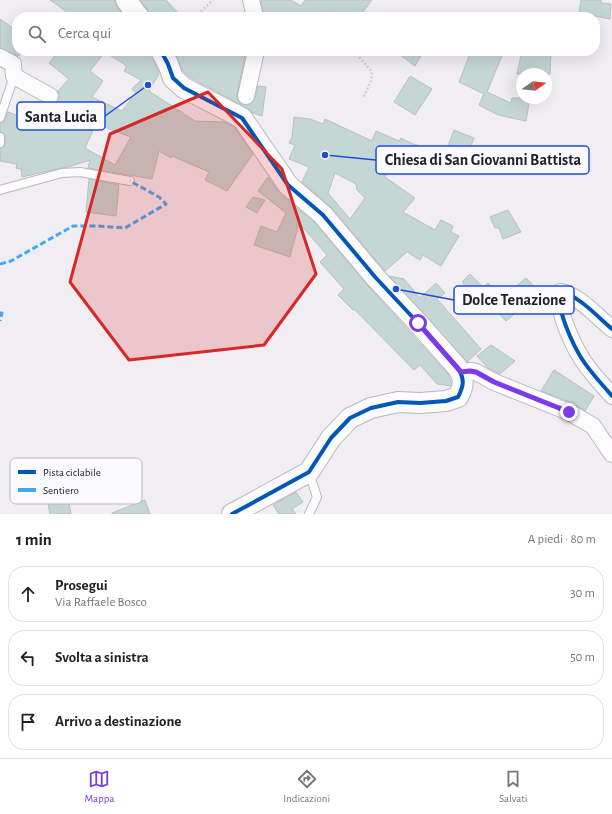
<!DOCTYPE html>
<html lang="it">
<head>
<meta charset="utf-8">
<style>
	:root { --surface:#fff; --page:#f6f6f6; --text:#222; --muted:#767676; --line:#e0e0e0; --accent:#7c3aed }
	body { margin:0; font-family:"Alegreya Sans",sans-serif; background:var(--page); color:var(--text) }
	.compass { position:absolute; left:516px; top:68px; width:36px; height:36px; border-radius:50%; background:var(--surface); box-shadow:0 4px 16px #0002; rotate:76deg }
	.stop { position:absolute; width:12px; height:12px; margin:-9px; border:3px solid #7c3aed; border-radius:50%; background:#fff }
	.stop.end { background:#7c3aed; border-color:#fff; box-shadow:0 1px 4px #0008 }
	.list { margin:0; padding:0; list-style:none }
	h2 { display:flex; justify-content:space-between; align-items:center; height:52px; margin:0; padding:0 16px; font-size:17px }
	h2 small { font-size:13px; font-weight:400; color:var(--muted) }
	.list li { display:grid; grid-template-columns:26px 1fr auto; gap:12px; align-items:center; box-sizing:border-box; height:56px; margin:0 8px 8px; padding:0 8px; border:1px solid var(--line); border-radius:16px }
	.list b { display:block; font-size:15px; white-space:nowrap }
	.list p { margin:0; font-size:13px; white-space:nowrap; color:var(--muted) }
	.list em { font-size:13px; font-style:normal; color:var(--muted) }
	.icon { flex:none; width:22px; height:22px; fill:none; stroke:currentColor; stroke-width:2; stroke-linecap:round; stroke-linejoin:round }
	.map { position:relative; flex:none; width:612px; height:514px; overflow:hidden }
	.search { position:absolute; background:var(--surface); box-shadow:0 4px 16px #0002; left:12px; right:12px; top:12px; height:44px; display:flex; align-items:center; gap:10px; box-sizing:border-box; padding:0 14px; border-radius:16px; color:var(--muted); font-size:15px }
	.sheet { height:244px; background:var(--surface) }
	nav { display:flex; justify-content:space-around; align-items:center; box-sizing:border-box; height:56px; border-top:1px solid var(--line); background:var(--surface); font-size:11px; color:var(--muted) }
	nav a { display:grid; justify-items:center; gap:2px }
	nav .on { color:var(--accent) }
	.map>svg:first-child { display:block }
	.building { fill:#c4d7d5; stroke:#bcbebf; fill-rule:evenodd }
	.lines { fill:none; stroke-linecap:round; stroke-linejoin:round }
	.service-casing { stroke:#bab8bc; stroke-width:10 }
	.minor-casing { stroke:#bab8bc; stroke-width:18 }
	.tertiary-casing { stroke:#bab8bc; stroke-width:22 }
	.path { stroke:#d0d0d1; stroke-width:2.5; stroke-dasharray:2 2; stroke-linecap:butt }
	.service { stroke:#fdfcfd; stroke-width:8 }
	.minor { stroke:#fdfcfd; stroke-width:16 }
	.tertiary { stroke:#fdfcfd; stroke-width:20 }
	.quiet { stroke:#3fa9f5; stroke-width:3; stroke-dasharray:6 3; stroke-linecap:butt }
	.cycleway-casing { stroke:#fbfafe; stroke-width:6 }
	.cycleway { stroke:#0057b8; stroke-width:4 }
	.route { stroke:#7c3aed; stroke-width:5 }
	.marked { fill:#d62828; fill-opacity:0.2; stroke:#d62828; stroke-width:3; stroke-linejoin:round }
	.key { fill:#fbfafe; stroke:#bab9bd; stroke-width:1 }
	.key-label { font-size:11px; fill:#222125 }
	.leader { fill:none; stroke:#1d4ed8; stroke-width:1.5 }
	.callout-dot { fill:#1d4ed8; stroke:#fbfafe; stroke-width:1.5 }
	.callout { fill:#fbfafe; stroke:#1d4ed8; stroke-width:1.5 }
	.callout-label { font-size:16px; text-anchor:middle; font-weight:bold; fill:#222125 }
</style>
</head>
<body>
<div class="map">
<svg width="612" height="514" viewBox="0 0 612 514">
	<rect width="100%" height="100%" fill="#f0eef3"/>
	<path class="building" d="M 50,0 L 115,0 L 117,7 L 124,16 L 123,17 L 61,17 L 66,11 Z
		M 140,0 L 166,0 L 182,17 L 150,17 L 148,10 Z
		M 261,0 L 291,0 L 301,6 L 305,0 L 372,0 L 359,17 L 335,17 L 328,10 L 320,17 L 264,17 Z
		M 581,0 L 601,0 L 601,3 L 611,4 L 610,19 L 579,13 Z
		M 0,19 L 17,31 L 17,51 L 22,51 L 19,56 L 0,48 Z
		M 59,51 L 150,51 L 159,74 L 149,91 L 195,121 L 225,122 L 234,127 L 253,154 L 227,191 L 205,180 L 209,172 L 172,156 L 171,158 L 159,151 L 152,179 L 88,168 L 90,160 L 68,167 L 61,168 L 22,177 L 21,169 L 16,168 L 17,164 L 0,161 L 0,148 L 3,148 L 6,143 L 5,135 L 0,132 L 0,123 L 4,122 L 8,112 L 30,120 L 44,104 L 51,105 L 55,104 L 58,101 L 59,95 L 58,91 L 69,79 L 49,63 ZM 105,52 L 127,66 L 124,71 L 141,80 L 132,89 L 136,93 L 122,111 L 92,97 L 103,81 L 90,71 ZM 96,124 L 131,137 L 115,165 L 85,148 Z
		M 174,51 L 246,51 L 237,94 L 237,98 L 240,103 L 244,105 L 249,105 L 253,102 L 255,98 L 258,86 L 266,87 L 262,116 L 253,113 L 247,108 L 191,78 L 183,71 Z
		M 395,51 L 424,51 L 415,66 Z
		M 471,51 L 504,51 L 487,92 L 511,103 L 512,98 L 530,98 L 526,121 L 498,115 L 479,105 L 484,94 L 459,82 Z
		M 522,51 L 535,51 L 551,53 L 550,74 L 517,74 Z
		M 410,76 L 432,89 L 415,115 L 394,102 Z
		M 294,117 L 310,119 L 323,124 L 325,119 L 372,141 L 376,131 L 399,141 L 401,138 L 413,144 L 446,153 L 444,167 L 429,169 L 398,158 L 385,177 L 415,198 L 403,212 L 435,230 L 441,220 L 453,226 L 451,232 L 459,236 L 441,266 L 423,255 L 420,260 L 407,252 L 385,271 L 332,208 L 302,182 L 309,167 L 289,159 L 295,145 L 289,143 L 292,137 ZM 335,173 L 356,184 L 357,190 L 365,198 L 350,219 L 328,193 Z
		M 454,130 L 474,138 L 467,156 L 447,149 Z
		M 268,177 L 280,194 L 315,223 L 368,286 L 448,374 L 451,381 L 451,386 L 437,384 L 420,365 L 414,370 L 354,309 L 353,310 L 338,295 L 344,289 L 320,262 L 327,255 L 299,223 L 290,257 L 254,245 L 261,226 L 277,232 L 286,213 L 258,191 Z
		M 89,179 L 119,185 L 116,216 L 86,212 Z
		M 253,197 L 265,200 L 257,213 L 246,207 Z
		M 508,210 L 521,232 L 503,239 L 499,228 L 495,228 L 490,217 Z
		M 470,274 L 483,287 L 488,283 L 502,298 L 526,278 L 540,292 L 506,321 L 488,302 L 483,306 L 462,282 Z
		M 389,276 L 404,279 L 420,298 L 436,283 L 445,293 L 437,299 L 481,349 L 467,362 Z
		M 491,345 L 515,361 L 500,374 L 488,368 L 477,356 Z
		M 554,370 L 594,396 L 585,411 L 573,403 L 541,391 Z
		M 65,484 L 71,514 L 50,514 L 45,487 Z
		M 296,492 L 303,502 L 292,509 L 296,514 L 279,514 L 273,505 Z
		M 145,500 L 150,514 L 112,514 L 112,513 Z"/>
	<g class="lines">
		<defs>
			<path id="service" d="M 0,118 L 14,76
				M 0,137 L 0,143
				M 0,190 L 62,173 L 80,172 L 130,181
				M 309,514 L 317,497 L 309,472"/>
			<path id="minor" d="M 251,0 L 255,17
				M 0,57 L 13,64 L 14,76 L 50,96
				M 246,96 L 256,51
				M 612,329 C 599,318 576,293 560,292 C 556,309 573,345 582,359 C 590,372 602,384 612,396
				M 461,372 L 470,371 L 476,372 L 494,382 L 569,412 L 593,426 L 612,454"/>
			<path id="tertiary" d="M 126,0 L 139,17
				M 161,51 L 168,64 L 173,78 L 184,88 L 242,118 L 288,185 L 323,215 L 376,278 L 418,323 L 457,367 C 465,378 464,386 458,397 L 446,401 L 420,403 L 398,402 L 371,408 L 350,418 L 331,438 L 309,472 L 232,514"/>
		</defs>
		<use href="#service" class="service-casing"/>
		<use href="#minor" class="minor-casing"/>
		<use href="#tertiary" class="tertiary-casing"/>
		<path class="path" d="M 326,0 L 321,6 L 331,17
			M 195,17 L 213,0
			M 276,17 L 286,0
			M 354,51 L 372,72 L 371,81 L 363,98"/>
		<use href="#service" class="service"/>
		<use href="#minor" class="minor"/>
		<use href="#tertiary" class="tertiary"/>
		<path class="quiet" d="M 0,264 L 11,261 L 73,226 L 98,226 L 125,228 L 166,204 L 159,197 L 130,181
			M 0,313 L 2,313 L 0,321"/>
		<defs>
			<path id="cycleway" d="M 161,51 L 168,64 L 173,78 L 184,88 L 242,118 L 288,185 L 323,215 L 376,278 L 418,323 L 457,367 C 465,378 464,386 458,397 L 446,401 L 420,403 L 398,402 L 371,408 L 350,418 L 331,438 L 309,472 L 232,514
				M 612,329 C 599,318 576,293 560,292 C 556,309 573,345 582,359 C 590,372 602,384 612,396"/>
		</defs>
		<use href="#cycleway" class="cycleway-casing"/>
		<use href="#cycleway" class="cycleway"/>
	</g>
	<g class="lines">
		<path class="route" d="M 418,323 L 461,372 L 470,371 L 476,372 L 494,382 L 569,412"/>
	</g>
	<path class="marked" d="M 208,92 L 282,169 L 316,274 L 264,345 L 129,360 L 70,282 L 110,134 Z"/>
	<rect x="10" y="458" width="132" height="46" rx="6" class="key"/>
	<rect x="18" y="470" width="18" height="4" fill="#0057b8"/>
	<rect x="18" y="488" width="18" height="4" fill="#3fa9f5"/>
	<g class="key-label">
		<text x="43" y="476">Pista ciclabile</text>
		<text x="43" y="494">Sentiero</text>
	</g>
	<path class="leader" d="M148 85L105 116M325 155L376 160M396 289L454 300"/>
	<g class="callout-dot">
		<circle cx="148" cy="85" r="4"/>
		<circle cx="325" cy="155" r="4"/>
		<circle cx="396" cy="289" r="4"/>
	</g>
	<g class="callout">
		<rect x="17" y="102" width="88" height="28" rx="4"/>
		<rect x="376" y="146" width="213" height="28" rx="4"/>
		<rect x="454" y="286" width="120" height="28" rx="4"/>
	</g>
	<g class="callout-label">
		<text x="61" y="122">Santa Lucia</text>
		<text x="483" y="165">Chiesa di San Giovanni Battista</text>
		<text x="514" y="305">Dolce Tenazione</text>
	</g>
</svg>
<svg class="compass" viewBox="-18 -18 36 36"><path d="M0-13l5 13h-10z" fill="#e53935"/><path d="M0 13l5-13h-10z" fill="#767676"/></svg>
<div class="stop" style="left:418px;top:323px"></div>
<div class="stop end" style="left:569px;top:412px"></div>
<div class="search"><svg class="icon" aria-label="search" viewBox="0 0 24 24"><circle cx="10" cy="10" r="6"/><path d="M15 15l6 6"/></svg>Cerca qui</div>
</div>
<section class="sheet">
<h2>1 min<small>A piedi · 80 m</small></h2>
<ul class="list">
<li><svg class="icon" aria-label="ahead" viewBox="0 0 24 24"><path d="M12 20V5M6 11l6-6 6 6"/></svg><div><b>Prosegui</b><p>Via Raffaele Bosco</p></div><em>30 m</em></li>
<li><svg class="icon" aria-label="left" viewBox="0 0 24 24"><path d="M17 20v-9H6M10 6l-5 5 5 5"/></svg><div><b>Svolta a sinistra</b></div><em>50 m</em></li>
<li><svg class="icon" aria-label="arrive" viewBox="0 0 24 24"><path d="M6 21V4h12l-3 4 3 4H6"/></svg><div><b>Arrivo a destinazione</b></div></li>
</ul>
</section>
<nav>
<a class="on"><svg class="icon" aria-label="map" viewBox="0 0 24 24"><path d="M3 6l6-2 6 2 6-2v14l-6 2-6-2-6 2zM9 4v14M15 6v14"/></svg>Mappa</a>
<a><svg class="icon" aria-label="directions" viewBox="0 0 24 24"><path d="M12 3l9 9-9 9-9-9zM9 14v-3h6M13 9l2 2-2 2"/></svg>Indicazioni</a>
<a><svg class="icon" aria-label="saved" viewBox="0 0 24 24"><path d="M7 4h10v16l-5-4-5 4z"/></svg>Salvati</a>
</nav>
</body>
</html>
